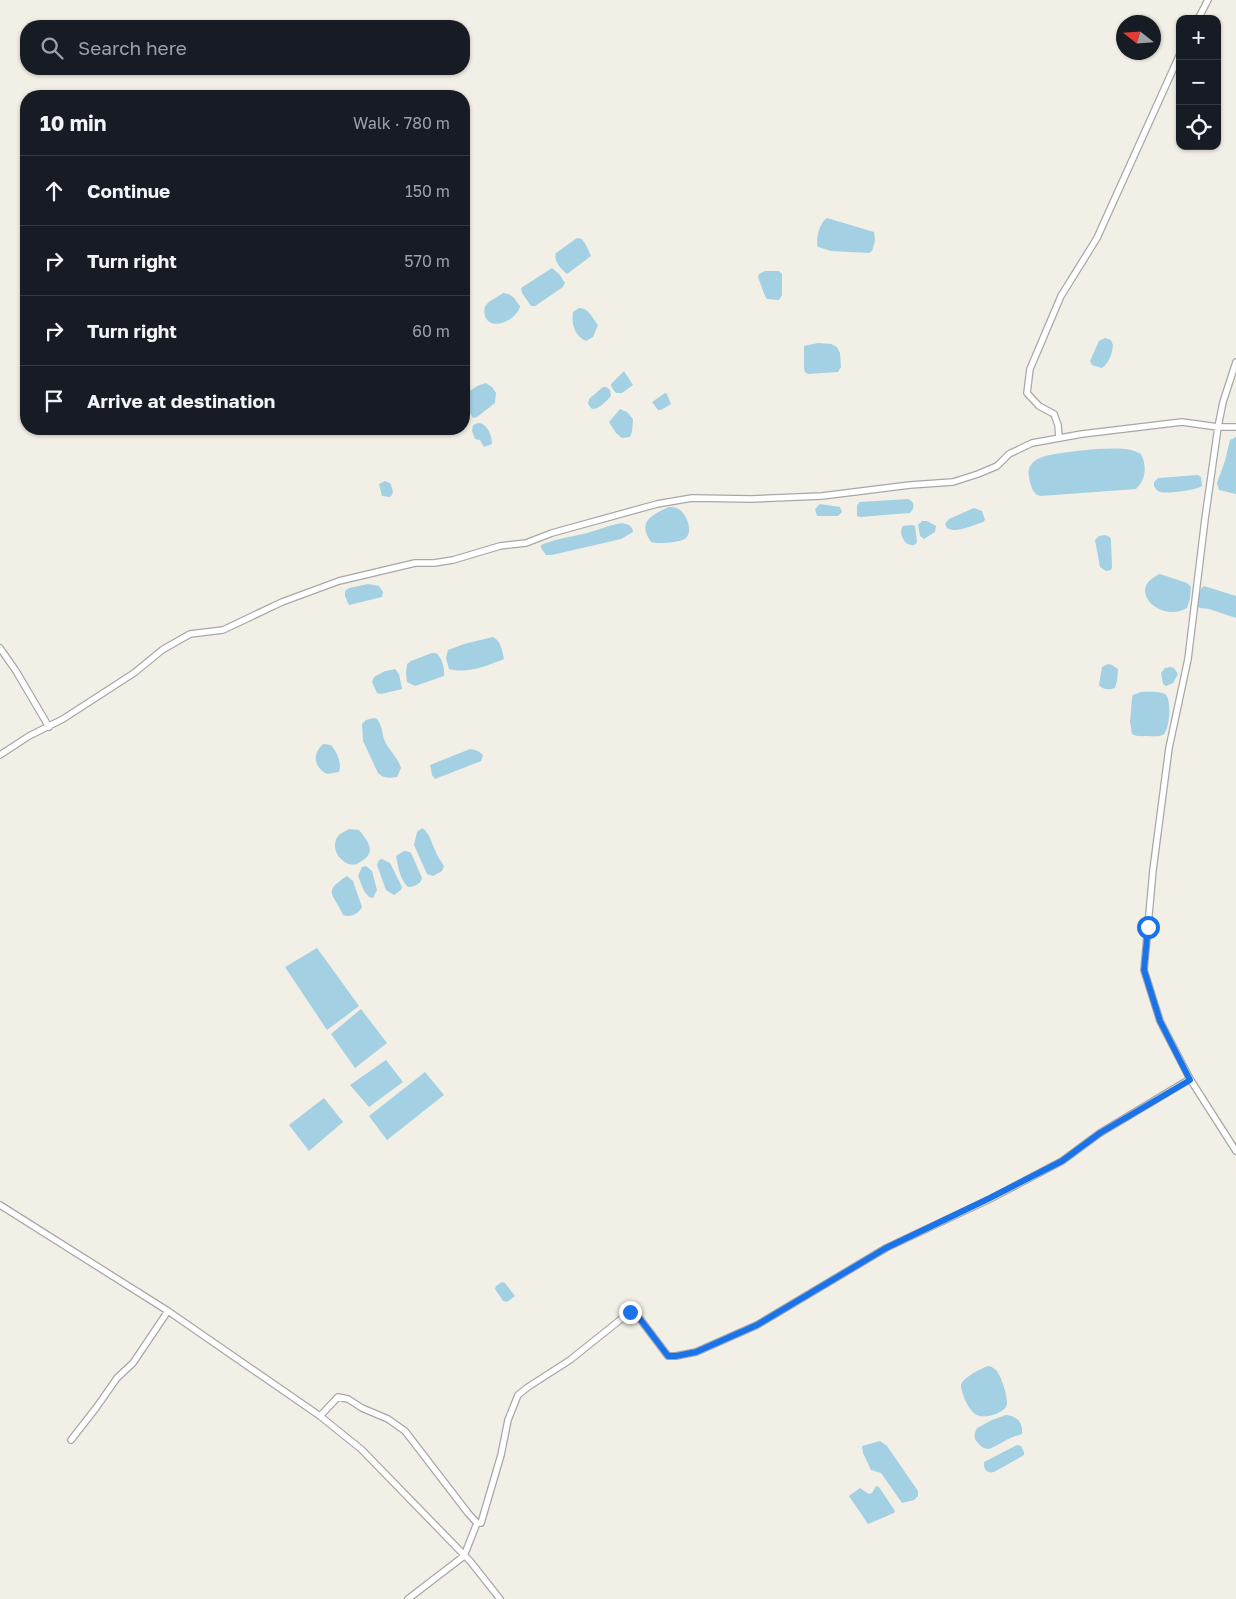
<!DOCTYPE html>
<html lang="en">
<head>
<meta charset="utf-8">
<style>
	:root { --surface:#171b24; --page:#20242c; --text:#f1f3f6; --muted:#9ea1a6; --line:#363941 }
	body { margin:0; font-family:"Golos Text",sans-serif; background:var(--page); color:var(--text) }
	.controls { position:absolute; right:15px; top:15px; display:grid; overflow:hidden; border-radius:10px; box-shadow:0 1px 4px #0004 }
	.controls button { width:45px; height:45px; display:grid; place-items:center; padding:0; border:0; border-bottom:1px solid var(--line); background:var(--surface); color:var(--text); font:25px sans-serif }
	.compass { position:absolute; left:1116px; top:15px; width:45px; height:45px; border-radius:50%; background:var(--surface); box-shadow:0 1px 4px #0004; rotate:287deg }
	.stop { position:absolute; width:15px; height:15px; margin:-11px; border:4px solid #1a73e8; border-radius:50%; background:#fff }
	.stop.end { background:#1a73e8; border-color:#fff; box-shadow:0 1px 5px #0008 }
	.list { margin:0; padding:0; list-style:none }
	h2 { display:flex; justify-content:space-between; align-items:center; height:65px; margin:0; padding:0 20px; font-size:21px }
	h2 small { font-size:16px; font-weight:400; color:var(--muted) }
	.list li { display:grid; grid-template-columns:32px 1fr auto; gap:15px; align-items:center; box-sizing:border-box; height:70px; padding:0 20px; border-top:1px solid var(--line) }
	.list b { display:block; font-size:19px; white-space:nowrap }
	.list em { font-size:16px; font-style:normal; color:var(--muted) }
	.icon { flex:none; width:28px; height:28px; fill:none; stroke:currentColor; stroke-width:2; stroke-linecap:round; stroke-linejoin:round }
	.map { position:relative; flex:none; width:1236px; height:1599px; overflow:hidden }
	.search { position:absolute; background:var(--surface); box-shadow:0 1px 4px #0004; left:20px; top:20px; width:450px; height:55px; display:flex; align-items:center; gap:12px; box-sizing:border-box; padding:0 18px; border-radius:20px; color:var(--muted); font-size:19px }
	.panel { position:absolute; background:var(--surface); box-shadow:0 1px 4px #0004; left:20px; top:90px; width:450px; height:345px; border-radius:20px }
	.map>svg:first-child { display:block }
	.water { fill:#a3d0e3 }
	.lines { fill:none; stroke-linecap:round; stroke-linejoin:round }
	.street-casing { stroke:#a7a7a7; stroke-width:8 }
	.street { stroke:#fff; stroke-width:5.5 }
	.route { stroke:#1a73e8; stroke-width:6 }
</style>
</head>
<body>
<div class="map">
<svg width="1236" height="1599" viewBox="0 0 1236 1599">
	<rect width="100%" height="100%" fill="#f2efe6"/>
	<path class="water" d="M 827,218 L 874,232 L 875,241 L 872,251 L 869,253 L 831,251 L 818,247 C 815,239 820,222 827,218 Z
		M 577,238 L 582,239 L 586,245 L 591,256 L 567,274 C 561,269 553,261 556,253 Z
		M 552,268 L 559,274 L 565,283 L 563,287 L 535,306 L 531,306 L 522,293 L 521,288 Z
		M 765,271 L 779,271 L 782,274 L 782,295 L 779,300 L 767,299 L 765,296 L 758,277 L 759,274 Z
		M 503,293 C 514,294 514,299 520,306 C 518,319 491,333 485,316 C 484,312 484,308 486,305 C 490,300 498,297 503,293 Z
		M 579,308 C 589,308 593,319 598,325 L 593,337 L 586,341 C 575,336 571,324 573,312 Z
		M 1105,338 L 1111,340 L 1113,345 C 1112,354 1109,363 1102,368 L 1092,365 L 1090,361 L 1099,341 Z
		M 818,343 L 831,344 L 837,347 L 840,353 L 841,367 L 838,372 L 808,374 L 805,372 L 804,369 L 804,346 Z
		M 624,371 L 633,385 L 622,393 L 616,393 L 612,388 L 611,384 Z
		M 486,383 L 492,387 L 496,393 L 495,403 L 477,417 L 473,418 L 464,402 L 464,395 L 477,386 Z
		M 603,387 L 606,387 L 610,390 L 611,396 C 606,401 600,409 592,409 L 588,404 L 589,399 Z
		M 665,393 L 667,394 L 671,404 L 661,410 L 658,410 L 652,402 Z
		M 620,409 L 627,412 L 633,419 L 632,432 L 630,437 L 622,438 L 616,433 L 609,422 Z
		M 478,423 C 487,423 492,435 492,444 L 484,447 L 480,440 L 475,439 L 472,431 L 473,425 Z
		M 1236,437 L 1236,494 L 1219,490 L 1217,483 L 1225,461 L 1230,440 Z
		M 1095,449 C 1111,449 1127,446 1141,454 C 1147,466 1146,480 1136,489 L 1041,496 C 1034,495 1032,489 1030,482 C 1028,473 1027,466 1036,460 C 1046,453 1081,451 1095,449 Z
		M 1198,475 L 1201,477 L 1202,486 C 1196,490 1168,494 1160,492 C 1156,490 1156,489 1154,486 L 1154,482 L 1158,478 Z
		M 385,481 L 390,483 C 392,487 395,494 390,497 L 382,496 L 379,484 Z
		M 908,499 C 915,502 915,508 910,513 L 860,517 L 857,516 L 857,505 L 860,502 Z
		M 820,504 L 840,507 L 842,512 L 838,516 L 817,516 L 815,509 Z
		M 669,507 C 673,507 676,507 680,510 C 687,515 693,531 686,538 C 681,543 657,544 651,542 C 637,522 651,515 669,507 Z
		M 974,508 L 982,511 L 985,520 L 983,522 C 973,525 956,534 947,528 L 945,524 L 949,519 Z
		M 922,521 L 927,521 L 936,526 L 935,532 L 924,539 L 920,536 L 918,525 Z
		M 622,523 L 629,525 L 632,528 L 633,532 L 621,539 L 552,555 L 546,555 L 541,548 L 541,545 C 554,539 570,537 583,534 C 597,531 608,525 622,523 Z
		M 911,525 L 915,526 L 917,542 C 915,547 910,545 906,543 C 902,538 899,532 903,526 Z
		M 1105,535 L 1110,537 L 1111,540 L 1112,567 L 1111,570 L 1106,571 L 1100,567 L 1095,540 L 1099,536 Z
		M 1160,574 L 1187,583 L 1191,587 L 1190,598 L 1187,608 C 1161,624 1124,589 1160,574 Z
		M 368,584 L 379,586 L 383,592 L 382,597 L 349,605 L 345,596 L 345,591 L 349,588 Z
		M 1204,586 L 1236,596 L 1236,618 L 1209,609 L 1200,608 L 1197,606 C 1196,599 1199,590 1204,586 Z
		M 493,637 C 501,641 502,650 504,659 L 502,660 C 485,666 468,674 449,669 L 446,658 L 448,650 L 464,644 Z
		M 432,653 L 436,653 C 442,657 445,669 444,676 L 415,686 L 407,682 L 406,673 L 407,664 L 411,661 Z
		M 1108,664 L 1112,665 L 1118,669 L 1117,681 L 1115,688 C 1109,690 1103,690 1099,685 L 1102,667 Z
		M 1170,667 L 1174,668 L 1178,674 L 1173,683 L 1166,686 L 1163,684 L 1161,673 L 1165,668 Z
		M 395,669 L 399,674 L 402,689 L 381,694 L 377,693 L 372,682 L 374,677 L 385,671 Z
		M 1141,692 C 1148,692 1158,691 1165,694 C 1172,698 1170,730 1163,735 C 1159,737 1152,736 1147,736 C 1142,736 1137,737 1132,734 L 1130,722 L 1132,698 L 1133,695 Z
		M 374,718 L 377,719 C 382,725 382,732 384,739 C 388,750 398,757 401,768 L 397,777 C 389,778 384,779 378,773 L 363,741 L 362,724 L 366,720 Z
		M 324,744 L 331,745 C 337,752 342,763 339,772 L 327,774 C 314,767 312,755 322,745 Z
		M 470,749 C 476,750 479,751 483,755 L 481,761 L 435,779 L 432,775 L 430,765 Z
		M 422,828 C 430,833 431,842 435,850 C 437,856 441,861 444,866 L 442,871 L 433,876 L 427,874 L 414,845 L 417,832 Z
		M 349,829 L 359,830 C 369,842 377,853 360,862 C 356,865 353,865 349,864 C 337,860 330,845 339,835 C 341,833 346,831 349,829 Z
		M 404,851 L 410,852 L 412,855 L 422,878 C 421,884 414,887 408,887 C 400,880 398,866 396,856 Z
		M 382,859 L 390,863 L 402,887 L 401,890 L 394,895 L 386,890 L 377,865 L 379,860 Z
		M 366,866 L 372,871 L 377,890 L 373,898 L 369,897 L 364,891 L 358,876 L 362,867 Z
		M 347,876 L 353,881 L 362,907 C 358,914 351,918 343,915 C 333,893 322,892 347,876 Z
		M 317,948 L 359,1006 L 327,1030 L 285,967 Z
		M 361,1009 L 387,1043 L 355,1068 L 331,1034 Z
		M 386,1060 L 403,1082 L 369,1107 L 350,1085 Z
		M 425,1072 L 444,1095 L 387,1140 L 369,1116 Z
		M 324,1098 L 343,1122 L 309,1151 L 289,1125 Z
		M 502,1282 L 505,1283 L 515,1296 L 507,1302 L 503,1301 L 495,1289 L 496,1286 Z
		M 989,1366 C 992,1367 994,1368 996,1370 C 1001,1375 1010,1401 1006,1407 C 1000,1415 981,1420 974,1413 C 970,1410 967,1404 965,1400 C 964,1396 961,1390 961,1385 C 962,1378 983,1367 989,1366 Z
		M 1006,1415 C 1017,1416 1023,1422 1022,1434 C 1016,1436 1009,1438 1003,1442 C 993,1447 987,1454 978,1443 C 973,1438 974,1434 977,1428 L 992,1420 Z
		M 880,1441 L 887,1446 L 918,1491 L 918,1496 L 914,1500 L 902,1503 L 881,1473 L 871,1470 L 863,1453 L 862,1446 Z
		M 1017,1445 L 1021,1446 L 1024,1452 L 1024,1455 L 994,1472 C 987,1474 983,1469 984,1462 Z
		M 876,1486 L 879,1487 L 895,1511 L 894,1513 L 868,1524 L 849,1496 L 860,1488 L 869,1494 L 872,1493 Z"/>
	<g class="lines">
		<defs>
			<path id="street" d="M 1198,19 L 1208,0
				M 1236,362 L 1223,402 L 1218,427 L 1205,519 L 1188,659 L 1169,748 L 1153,870 L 1144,970 L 1160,1021 L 1190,1079 L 1236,1151
				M 1059,438 L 1058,425 L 1054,414 L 1039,406 L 1027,393 L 1030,369 L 1061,296 L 1097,238 L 1180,54
				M 0,648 L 16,671 L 49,727
				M 0,755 L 29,736 L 63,719 L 134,673 L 162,650 L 190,634 L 223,630 L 282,602 L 339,581 L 415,563 L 434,563 L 453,560 L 500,546 L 526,543 L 552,533 L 657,504 L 692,498 L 751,499 L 822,496 L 910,485 L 953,482 L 978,474 L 997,466 L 1009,454 L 1032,443 L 1082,434 L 1182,422 L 1218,427 L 1236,427
				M 0,1205 L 168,1311 L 320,1416 L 361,1449 L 470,1561 L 500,1599
				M 320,1416 L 338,1397 L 348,1399 L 362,1408 L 388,1419 L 405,1431 L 468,1513 L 477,1523 L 481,1523 L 501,1455 L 508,1420 L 518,1395 L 528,1387 L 570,1360 L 630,1312 L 637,1315 L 668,1356 L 676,1356 L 696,1352 L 757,1325 L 886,1248 L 990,1199 L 1062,1161 L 1100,1133 L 1190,1079
				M 71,1440 L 96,1408 L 117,1378 L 133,1363 L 168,1311
				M 408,1599 L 464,1556 L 477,1523"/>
		</defs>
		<use href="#street" class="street-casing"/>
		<use href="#street" class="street"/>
	</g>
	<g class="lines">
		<path class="route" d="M 630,1312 L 637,1315 L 668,1356 L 676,1356 L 696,1352 L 757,1325 L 886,1248 L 990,1198 L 1062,1161 L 1100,1133 L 1190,1080 L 1160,1021 L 1144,970 L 1148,927"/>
	</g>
</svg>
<div class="controls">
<button>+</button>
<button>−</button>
<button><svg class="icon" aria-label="locate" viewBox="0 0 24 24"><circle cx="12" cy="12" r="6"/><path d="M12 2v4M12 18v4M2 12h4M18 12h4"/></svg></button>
</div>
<svg class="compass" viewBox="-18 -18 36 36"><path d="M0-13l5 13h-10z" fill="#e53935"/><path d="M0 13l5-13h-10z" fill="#9ea1a6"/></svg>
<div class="stop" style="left:1148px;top:927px"></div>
<div class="stop end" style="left:630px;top:1312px"></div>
<div class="search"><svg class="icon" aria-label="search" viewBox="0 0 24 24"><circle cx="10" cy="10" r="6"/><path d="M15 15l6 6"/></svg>Search here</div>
<section class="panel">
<h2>10 min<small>Walk · 780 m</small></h2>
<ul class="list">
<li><svg class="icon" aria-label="ahead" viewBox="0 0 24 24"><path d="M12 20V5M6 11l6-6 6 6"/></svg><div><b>Continue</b></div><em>150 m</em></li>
<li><svg class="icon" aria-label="right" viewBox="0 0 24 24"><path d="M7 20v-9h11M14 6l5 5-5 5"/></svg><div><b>Turn right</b></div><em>570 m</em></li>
<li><svg class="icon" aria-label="right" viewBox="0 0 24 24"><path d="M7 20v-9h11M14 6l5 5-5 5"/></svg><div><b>Turn right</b></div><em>60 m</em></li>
<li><svg class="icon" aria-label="arrive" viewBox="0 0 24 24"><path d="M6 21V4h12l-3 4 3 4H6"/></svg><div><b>Arrive at destination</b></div></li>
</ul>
</section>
</div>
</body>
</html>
